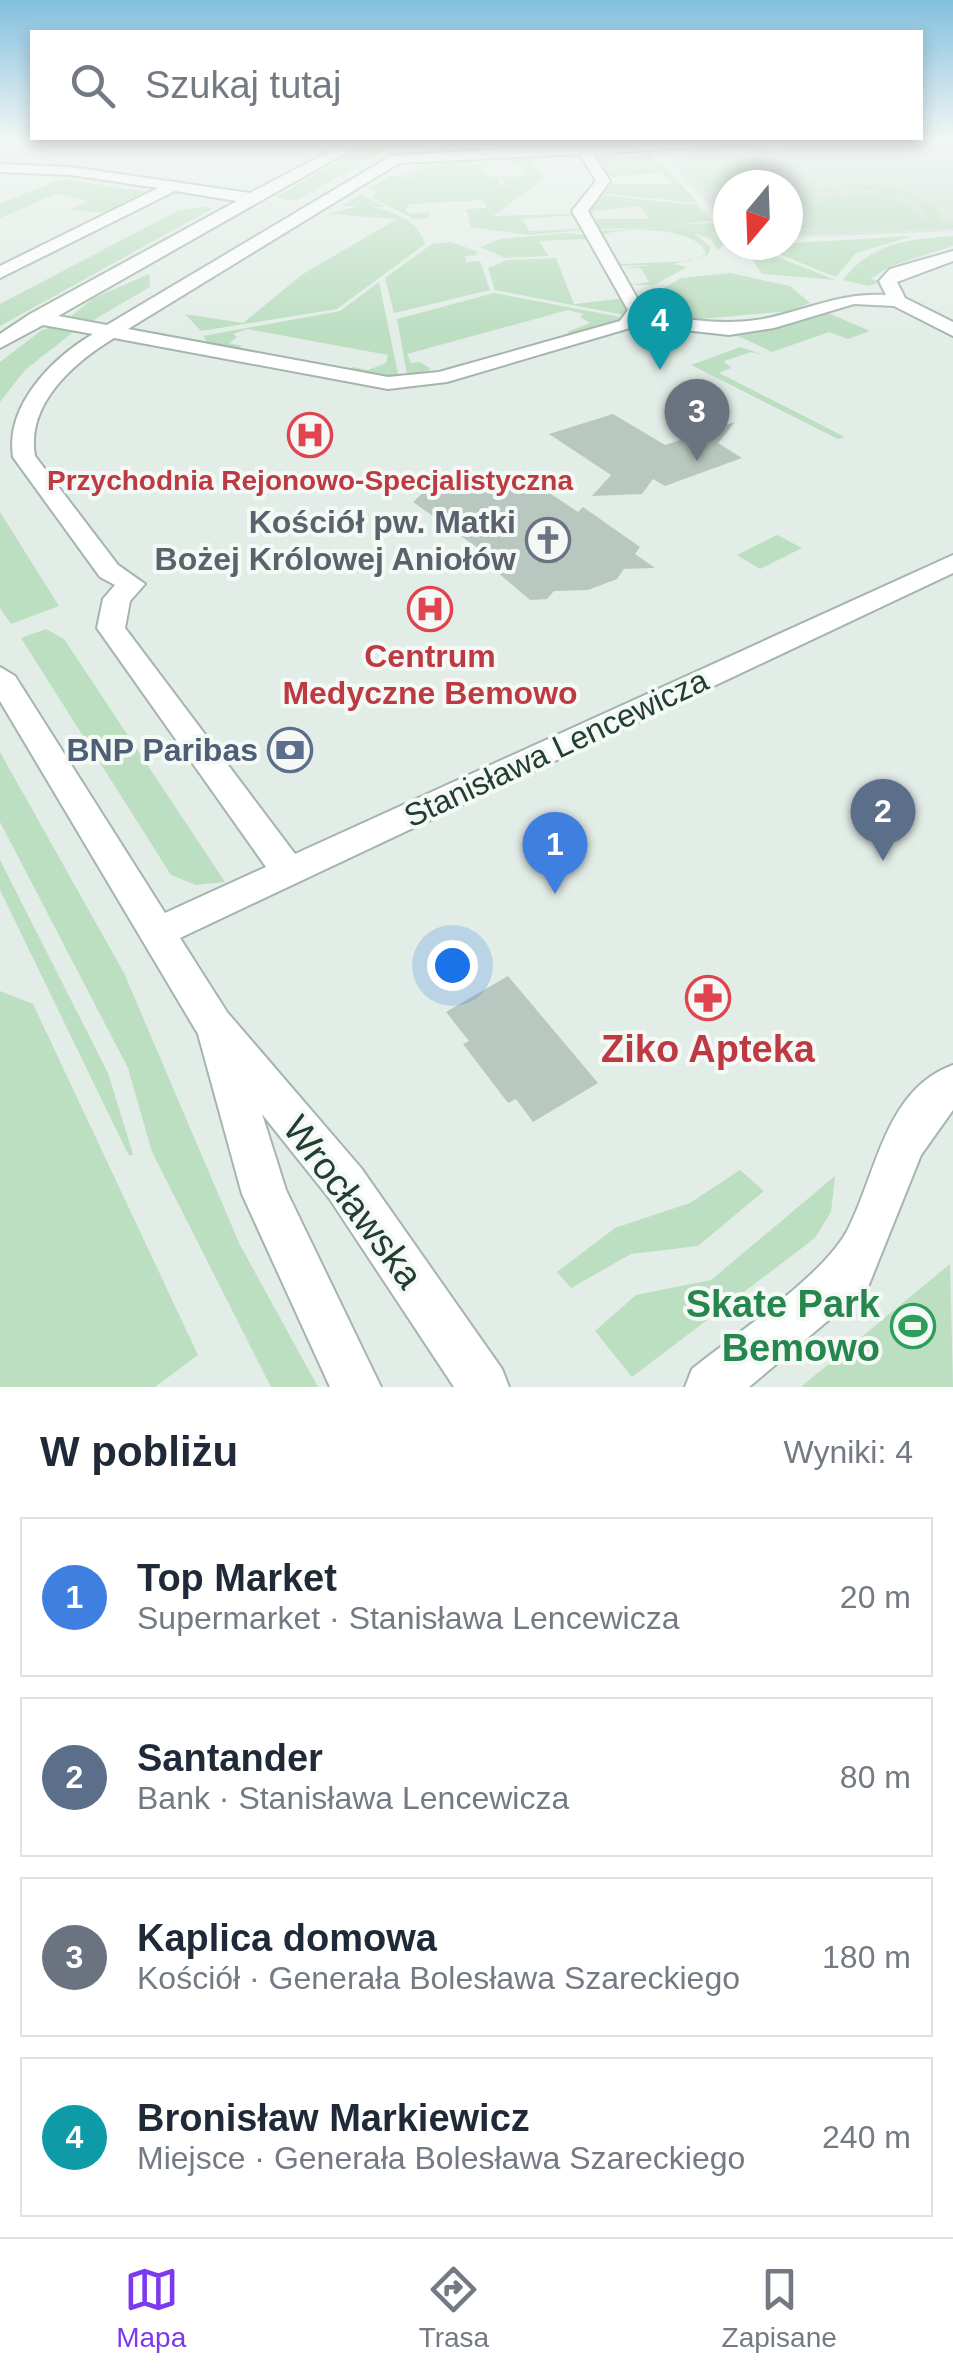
<!DOCTYPE html>
<html lang="pl">
<head>
<meta charset="utf-8">
<style>
	:root { --surface:#fff; --page:#f6f6f7; --text:#1f2937; --muted:#747a83; --line:#e0e1e3; --accent:#7c3aed }
	body { margin:0; font-family:Arial,sans-serif; background:var(--page); color:var(--text) }
	.compass { position:absolute; left:713px; top:170px; width:90px; height:90px; border-radius:50%; background:var(--surface); box-shadow:0 5px 15px #0003; rotate:199deg }
	.you { position:absolute; left:452px; top:965px; width:35px; height:35px; margin:-25px; border:8px solid #fff; border-radius:50%; background:#1a73e8; box-shadow:0 0 0 15px #1a73e833 }
	.badge { display:grid; place-items:center; width:65px; height:65px; border-radius:50%; background:var(--accent); color:#fff; font-size:32px; font-weight:700 }
	.pin { position:absolute; translate:-50% -82px; filter:drop-shadow(0 2px 5px #0008) }
	.pin::after { content:''; position:absolute; top:52px; width:35px; height:30px; background:inherit; clip-path:polygon(0 0,100% 0,50% 100%) }
	.list { margin:0; padding:0; list-style:none }
	h2 { display:flex; justify-content:space-between; align-items:center; height:130px; margin:0; padding:0 40px; font-size:42px }
	h2 small { font-size:32px; font-weight:400; color:var(--muted) }
	.list li { display:grid; grid-template-columns:65px 1fr auto; gap:30px; align-items:center; box-sizing:border-box; height:160px; margin:0 20px 20px; padding:0 20px; border:2px solid var(--line); border-radius:0px }
	.list b { display:block; font-size:38px; white-space:nowrap }
	.list p { margin:0; font-size:32px; white-space:nowrap; color:var(--muted) }
	.list em { font-size:32px; font-style:normal; color:var(--muted) }
	.icon { flex:none; width:55px; height:55px; fill:none; stroke:currentColor; stroke-width:2; stroke-linecap:round; stroke-linejoin:round }
	.map { position:relative; flex:none; width:953px; height:1387px; overflow:hidden }
	.search { position:absolute; background:var(--surface); box-shadow:0 5px 15px #0003; left:30px; right:30px; top:30px; height:110px; display:flex; align-items:center; gap:25px; box-sizing:border-box; padding:0 35px; border-radius:0px; color:var(--muted); font-size:38px }
	.sheet { height:850px; background:var(--surface) }
	nav { display:flex; justify-content:space-around; align-items:center; box-sizing:border-box; height:140px; border-top:2px solid var(--line); background:var(--surface); font-size:28px; color:var(--muted) }
	nav a { display:grid; justify-items:center; gap:5px }
	nav .on { color:var(--accent) }
	.map>svg:first-child { display:block }
	.built { fill:#d1ddd6 }
	.green { fill:#bcdec1 }
	.building { fill:#b8c8c0 }
	.lines { fill:none; stroke-linecap:round; stroke-linejoin:round }
	.minor-casing { stroke:#a5b5ad; stroke-width:4 }
	.minor { fill:#fff; fill-rule:evenodd }
	.labels { text-anchor:middle; dominant-baseline:central; stroke-width:8; stroke-linejoin:round; paint-order:stroke }
	.far-health-label { font-size:28px; font-weight:bold; fill:#be3a42; stroke:#f4f9f6 }
	.worship-label { font-size:32px; font-weight:bold; fill:#5b616d; stroke:#f4f9f6; text-anchor:end }
	.health-label { font-size:32px; font-weight:bold; fill:#be3a42; stroke:#f4f9f6 }
	.street-label { font-size:32px; fill:#223e33; stroke:#f4f9f6 }
	.service-label { font-size:32px; font-weight:bold; fill:#4e5e75; stroke:#f4f9f6; text-anchor:end }
	.near-health-label { font-size:38px; font-weight:bold; fill:#be3a42; stroke:#f4f9f6 }
	.near-street-label { font-size:38px; fill:#223e33; stroke:#f4f9f6 }
	.near-leisure-label { font-size:38px; font-weight:bold; fill:#27864d; stroke:#f4f9f6; text-anchor:end }
</style>
</head>
<body>
<div class="map">
<svg width="953" height="1387" viewBox="0 0 953 1387">
	<rect width="100%" height="100%" fill="#e3ede7"/>
	<path class="built" d="M 953,142 L 953,231 L 788,238 L 788,185 L 728,185 L 728,225 L 669,162 L 694,151 Z"/>
	<path class="green" d="M 374,140 L 401,140 L 296,201 L 276,197 Z
		M 642,153 L 653,153 L 656,158 L 650,158 L 660,162 L 698,203 L 600,193 L 611,184 L 672,184 L 662,172 L 606,178 L 592,156 L 644,157 Z
		M 528,158 L 544,179 L 493,216 L 571,214 L 575,215 L 522,219 L 529,231 L 579,229 L 578,225 L 582,230 L 529,235 L 471,227 L 466,209 L 487,208 L 483,200 L 410,204 L 405,210 L 411,214 L 429,212 L 429,218 L 414,219 L 371,197 L 379,191 L 368,189 L 391,176 L 416,177 L 401,174 L 426,168 L 415,166 L 473,160 L 467,167 L 485,160 L 488,166 L 481,170 L 486,177 L 497,177 L 502,185 L 507,186 L 500,177 L 525,176 L 526,171 L 507,159 Z
		M 740,160 L 767,185 L 728,185 L 728,191 L 706,191 L 678,163 Z
		M 62,179 L 148,192 L 107,213 L 70,210 L 88,201 L 56,194 L 0,218 L 0,203 Z
		M 873,186 C 898,188 936,196 943,223 L 953,223 L 953,228 L 788,235 L 788,231 L 898,225 L 788,229 L 788,197 L 888,193 L 929,222 C 918,176 823,192 788,194 L 788,190 Z
		M 361,194 L 385,207 L 374,207 C 396,213 419,221 425,244 L 337,309 L 201,331 L 185,314 L 243,323 L 303,274 L 397,219 L 328,214 L 359,206 L 342,206 Z
		M 598,195 L 697,205 L 712,221 L 670,225 L 714,223 L 728,242 L 717,250 L 711,239 L 694,233 L 711,247 L 708,255 L 673,264 L 687,267 L 654,285 L 630,285 L 649,282 L 641,268 L 624,268 L 650,265 L 617,266 L 614,259 L 622,264 L 689,261 L 706,254 C 699,226 618,226 600,236 L 597,231 L 660,228 L 596,229 L 589,219 L 649,219 L 639,206 L 586,212 Z
		M 205,207 L 213,208 L 0,326 L 0,304 L 179,210 Z
		M 566,233 L 585,235 L 588,239 L 539,241 L 549,256 L 505,258 L 480,247 L 500,239 Z
		M 913,236 L 856,253 L 836,277 L 756,245 Z
		M 953,236 L 953,246 L 891,266 L 870,279 L 883,281 L 868,286 L 843,280 C 870,243 909,239 953,236 Z
		M 451,242 L 476,251 L 477,255 L 465,256 L 466,262 L 480,261 L 490,290 L 394,313 L 385,278 L 432,244 Z
		M 742,245 L 748,245 L 835,280 L 762,274 Z
		M 556,258 L 574,304 L 627,298 L 632,310 L 624,315 L 495,290 L 488,268 L 507,260 Z
		M 730,273 L 790,286 L 810,303 L 789,311 L 690,320 L 679,319 L 659,300 L 659,291 L 681,278 Z
		M 149,274 L 150,287 L 90,322 L 70,317 L 94,298 Z
		M 379,282 L 399,379 L 347,373 L 353,367 L 368,370 L 386,363 L 388,355 L 247,329 L 233,334 L 237,337 L 229,343 L 242,346 L 235,351 L 211,347 L 203,336 L 340,311 Z
		M 494,293 L 626,318 L 576,336 L 567,332 L 590,323 L 580,317 L 583,314 L 568,310 L 407,354 L 411,363 L 420,362 L 431,369 L 421,373 L 427,377 L 408,380 L 397,319 Z
		M 821,310 L 870,331 L 848,339 L 829,332 L 772,352 L 730,332 Z
		M 53,327 L 76,330 L 25,370 L 0,402 L 0,362 L 42,330 Z
		M 740,347 L 764,355 L 751,352 L 724,361 L 731,368 L 719,373 L 845,437 L 838,439 L 691,365 Z
		M 0,512 L 59,606 L 11,624 L 0,608 Z
		M 777,535 L 802,548 L 760,569 L 737,555 Z
		M 46,629 L 64,639 L 225,882 L 196,885 L 171,875 L 21,638 Z
		M 0,752 L 124,973 L 240,1245 L 318,1387 L 271,1387 L 152,1152 L 128,1068 L 0,822 Z
		M 0,860 L 108,1073 L 133,1154 L 129,1156 L 0,890 Z
		M 0,991 L 33,1004 L 198,1355 L 155,1387 L 0,1387 Z
		M 740,1170 L 764,1191 L 698,1246 L 631,1254 L 571,1288 L 557,1272 L 615,1228 L 690,1203 Z
		M 835,1176 L 831,1212 L 815,1238 L 632,1377 L 595,1331 L 636,1295 L 711,1280 Z
		M 950,1264 L 953,1387 L 803,1387 L 802,1386 Z"/>
	<path class="building" d="M 613,414 L 665,445 L 735,422 L 718,443 L 742,458 L 665,486 L 653,479 L 642,494 L 592,496 L 611,475 L 549,434 Z
		M 530,480 L 578,512 L 583,507 L 640,547 L 635,554 L 655,568 L 624,569 L 617,579 L 588,590 L 554,591 L 547,599 L 530,600 L 496,571 L 502,565 L 413,502 L 429,487 Z
		M 508,976 L 598,1083 L 533,1122 L 516,1099 L 508,1103 L 463,1044 L 469,1041 L 446,1012 Z"/>
	<g class="lines">
		<defs>
			<path id="minor" d="M 351,140 L 368,140 L 58,316 L 107,325 L 391,156 L 583,144 L 803,140 L 593,154 L 610,181 L 588,211 L 646,314 C 685,319 724,326 763,319 C 807,310 841,292 886,295 L 879,281 L 890,269 L 953,251 L 953,261 L 897,282 L 905,298 L 953,322 L 953,336 L 894,306 L 854,304 L 774,328 L 729,335 L 640,325 L 447,382 L 388,389 L 114,338 C 73,363 26,404 35,456 L 118,565 L 145,584 L 130,601 L 125,628 L 295,854 L 953,555 L 953,573 L 180,938 L 227,1012 L 361,1168 L 502,1369 L 509,1387 L 454,1387 L 329,1198 L 262,1114 L 286,1190 L 381,1387 L 330,1387 L 242,1194 L 198,1034 L 0,701 L 0,667 L 15,676 L 165,913 L 266,867 L 97,628 L 103,599 L 115,585 L 100,577 L 13,457 C 5,406 51,359 93,334 L 43,325 L 0,348 L 0,334 L 30,314 L 237,201 L 175,191 L 0,278 L 0,266 L 158,188 L 71,175 L 0,172 L 0,164 L 71,167 L 250,193 ZM 580,154 L 596,181 L 572,211 L 628,310 L 620,321 L 439,372 L 388,377 L 128,329 L 399,163 Z
				M 953,1065 L 953,1110 L 921,1155 L 868,1287 L 749,1387 L 685,1387 L 692,1369 C 736,1333 826,1275 849,1227 C 877,1171 886,1089 953,1065 Z"/>
		</defs>
		<use href="#minor" class="minor-casing"/>
		<use href="#minor" class="minor"/>
	</g>
	<linearGradient id="sky" x2="0" y2="1"><stop stop-color="#83bfdf"/><stop offset="0.42" stop-color="#f2f7f4"/><stop offset="1" stop-color="#f2f7f4" stop-opacity="0"/></linearGradient>
	<rect width="953" height="334" fill="url(#sky)"/>
	<defs>
		<symbol id="hospital-ring" viewBox="-11 -11 22 22"><circle r="9.5" fill="#f4f9f6" stroke="#e0444e" stroke-width="1.5"/><path d="M-5-5h3v3.5h4V-5h3V5h-3V1.5h-4V5h-3Z" fill="#e0444e"/></symbol>
		<symbol id="church-ring" viewBox="-11 -11 22 22"><circle r="9.5" fill="#f4f9f6" stroke="#6b7280" stroke-width="1.5"/><path d="M-1.2-6h2.4v3.5h3.3v2.4h-3.3V6h-2.4V-.1h-3.3v-2.4h3.3Z" fill="#6b7280"/></symbol>
		<symbol id="bank-ring" viewBox="-11 -11 22 22"><circle r="9.5" fill="#f4f9f6" stroke="#5c6f8a" stroke-width="1.5"/><path d="M-6-4H6V4H-6ZM0-2.3a2.3 2.3 0 1 0 0 4.6a2.3 2.3 0 1 0 0-4.6Z" fill="#5c6f8a"/></symbol>
		<symbol id="pharmacy-ring" viewBox="-11 -11 22 22"><circle r="9.5" fill="#f4f9f6" stroke="#e0444e" stroke-width="1.5"/><path d="M-2-6h4v4h4v4h-4v4h-4v-4h-4v-4h4Z" fill="#e0444e"/></symbol>
		<symbol id="stadium-ring" viewBox="-11 -11 22 22"><circle r="9.5" fill="#f4f9f6" stroke="#2e9e5b" stroke-width="1.5"/><path d="M0-5a6.5 5 0 1 0 0 10a6.5 5 0 1 0 0-10ZM-3.5-1.8h7v3.6h-7Z" fill="#2e9e5b"/></symbol>
	</defs>
	<g fill-rule="evenodd">
		<use href="#hospital-ring" x="285" y="410" width="50" height="50"/>
		<use href="#church-ring" x="523" y="515" width="50" height="50"/>
		<use href="#hospital-ring" x="405" y="584" width="50" height="50"/>
		<use href="#bank-ring" x="265" y="725" width="50" height="50"/>
		<use href="#pharmacy-ring" x="683" y="973" width="50" height="50"/>
		<use href="#stadium-ring" x="888" y="1301" width="50" height="50"/>
	</g>
	<g class="labels">
		<g class="far-health-label">
			<text x="310" y="480">Przychodnia Rejonowo-Specjalistyczna</text>
		</g>
		<g class="worship-label">
			<text x="516" y="522">Kościół pw. Matki<tspan x="516" dy="37">Bożej Królowej Aniołów</tspan></text>
		</g>
		<g class="health-label">
			<text x="430" y="656">Centrum<tspan x="430" dy="37">Medyczne Bemowo</tspan></text>
		</g>
		<g class="street-label">
			<text transform="translate(556 748) rotate(-25)">Stanisława Lencewicza</text>
		</g>
		<g class="service-label">
			<text x="258" y="750">BNP Paribas</text>
		</g>
		<g class="near-health-label">
			<text x="708" y="1049">Ziko Apteka</text>
		</g>
		<g class="near-street-label">
			<text transform="translate(353 1202) rotate(53)">Wrocławska</text>
		</g>
		<g class="near-leisure-label">
			<text x="880" y="1304">Skate Park<tspan x="880" dy="44">Bemowo</tspan></text>
		</g>
	</g>
</svg>
<svg class="compass" viewBox="-18 -18 36 36"><path d="M0-13l5 13h-10z" fill="#e53935"/><path d="M0 13l5-13h-10z" fill="#747a83"/></svg>
<div class="you"></div>
<div class="pin badge" style="left:555px;top:894px;background:#3f7fe0">1</div>
<div class="pin badge" style="left:883px;top:861px;background:#5c6f8a">2</div>
<div class="pin badge" style="left:697px;top:461px;background:#6b7280">3</div>
<div class="pin badge" style="left:660px;top:370px;background:#0f9aa8">4</div>
<div class="search"><svg class="icon" aria-label="search" viewBox="0 0 24 24"><circle cx="10" cy="10" r="6"/><path d="M15 15l6 6"/></svg>Szukaj tutaj</div>
</div>
<section class="sheet">
<h2>W pobliżu<small>Wyniki: 4</small></h2>
<ul class="list">
<li><span class="badge" style="background:#3f7fe0">1</span><div><b>Top Market</b><p>Supermarket · Stanisława Lencewicza</p></div><em>20 m</em></li>
<li><span class="badge" style="background:#5c6f8a">2</span><div><b>Santander</b><p>Bank · Stanisława Lencewicza</p></div><em>80 m</em></li>
<li><span class="badge" style="background:#6b7280">3</span><div><b>Kaplica domowa</b><p>Kościół · Generała Bolesława Szareckiego</p></div><em>180 m</em></li>
<li><span class="badge" style="background:#0f9aa8">4</span><div><b>Bronisław Markiewicz</b><p>Miejsce · Generała Bolesława Szareckiego</p></div><em>240 m</em></li>
</ul>
</section>
<nav>
<a class="on"><svg class="icon" aria-label="map" viewBox="0 0 24 24"><path d="M3 6l6-2 6 2 6-2v14l-6 2-6-2-6 2zM9 4v14M15 6v14"/></svg>Mapa</a>
<a><svg class="icon" aria-label="directions" viewBox="0 0 24 24"><path d="M12 3l9 9-9 9-9-9zM9 14v-3h6M13 9l2 2-2 2"/></svg>Trasa</a>
<a><svg class="icon" aria-label="saved" viewBox="0 0 24 24"><path d="M7 4h10v16l-5-4-5 4z"/></svg>Zapisane</a>
</nav>
</body>
</html>
